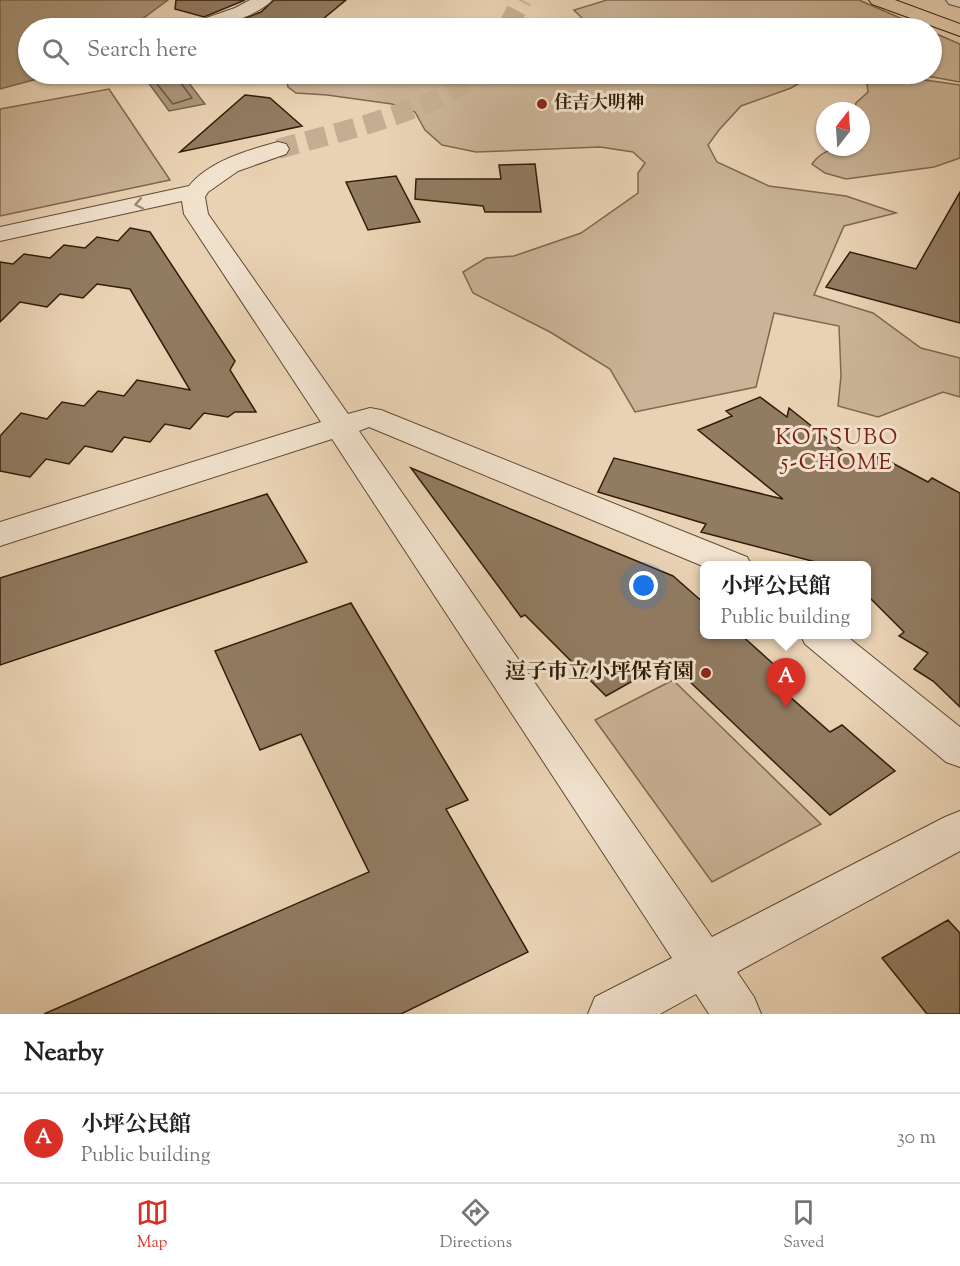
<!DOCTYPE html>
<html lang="en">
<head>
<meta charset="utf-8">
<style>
	:root { --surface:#fff; --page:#f6f6f6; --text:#222; --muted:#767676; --line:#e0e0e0; --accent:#d93025 }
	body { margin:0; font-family:"Sorts Mill Goudy","Noto Serif JP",serif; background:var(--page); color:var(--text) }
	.compass { position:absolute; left:816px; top:102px; width:54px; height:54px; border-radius:50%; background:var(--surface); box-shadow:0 2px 4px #0004; rotate:17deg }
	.you { position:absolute; left:644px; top:586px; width:21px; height:21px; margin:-15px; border:4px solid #fff; border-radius:50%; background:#1a73e8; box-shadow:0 0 0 9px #1a73e833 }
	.badge { display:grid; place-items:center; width:39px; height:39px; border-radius:50%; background:var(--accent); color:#fff; font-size:20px; font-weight:700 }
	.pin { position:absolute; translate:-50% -50px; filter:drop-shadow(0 2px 3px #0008) }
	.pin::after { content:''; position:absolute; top:32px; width:21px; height:18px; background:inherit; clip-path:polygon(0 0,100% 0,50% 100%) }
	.popup { position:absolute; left:700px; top:561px; width:171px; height:78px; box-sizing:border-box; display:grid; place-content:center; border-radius:9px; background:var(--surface); filter:drop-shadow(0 2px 4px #0005); font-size:20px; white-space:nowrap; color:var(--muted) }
	.popup b { font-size:22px; color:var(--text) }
	.popup::after { content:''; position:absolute; left:50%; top:100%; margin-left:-12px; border:12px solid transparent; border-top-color:var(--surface) }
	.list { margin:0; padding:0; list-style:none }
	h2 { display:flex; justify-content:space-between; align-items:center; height:78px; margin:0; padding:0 24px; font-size:26px }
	h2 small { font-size:20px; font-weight:400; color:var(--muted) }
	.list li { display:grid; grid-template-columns:39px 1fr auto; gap:18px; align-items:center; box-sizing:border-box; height:90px; padding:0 24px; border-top:2px solid var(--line) }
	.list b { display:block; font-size:22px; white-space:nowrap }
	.list p { margin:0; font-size:20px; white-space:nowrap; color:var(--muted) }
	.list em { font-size:20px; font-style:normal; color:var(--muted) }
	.icon { flex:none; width:33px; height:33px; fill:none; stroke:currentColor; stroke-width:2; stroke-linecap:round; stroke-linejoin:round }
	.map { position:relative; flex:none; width:960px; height:1014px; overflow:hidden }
	.search { position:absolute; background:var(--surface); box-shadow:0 2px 4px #0004; left:18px; right:18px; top:18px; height:66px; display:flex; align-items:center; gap:15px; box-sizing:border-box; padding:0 21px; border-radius:33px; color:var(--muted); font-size:22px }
	.sheet { height:168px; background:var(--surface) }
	nav { display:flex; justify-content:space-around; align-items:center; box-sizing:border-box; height:84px; border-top:2px solid var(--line); background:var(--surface); font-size:16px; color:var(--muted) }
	nav a { display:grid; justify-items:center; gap:3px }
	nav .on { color:var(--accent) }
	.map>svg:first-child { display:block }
	.green { fill:#cab396; stroke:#7e684f; stroke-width:1.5 }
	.water { fill:#aa9479; stroke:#7a644c; stroke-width:1.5 }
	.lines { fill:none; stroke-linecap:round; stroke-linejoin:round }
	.shore { stroke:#6e5840; stroke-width:1.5 }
	.building { fill:#917b61; stroke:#311d08; stroke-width:1.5 }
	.minor-tunnel { stroke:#c4ae91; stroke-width:20; stroke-dasharray:20 10; stroke-linecap:butt }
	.minor-casing { stroke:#5f4a33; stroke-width:2 }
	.highway-casing { stroke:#311d08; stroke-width:2 }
	.minor { fill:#f1e2ce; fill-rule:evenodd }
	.highway { fill:#e9d2b3; fill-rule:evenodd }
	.oneway { stroke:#9b8975 }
	.poi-dot { fill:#8f2418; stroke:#f1e2ce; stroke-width:2 }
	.labels { text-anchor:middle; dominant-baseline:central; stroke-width:6; stroke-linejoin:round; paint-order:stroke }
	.far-poi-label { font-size:18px; font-weight:bold; fill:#311d08; stroke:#f1e2ce; text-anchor:start }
	.poi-label { font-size:21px; font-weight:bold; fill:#311d08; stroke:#f1e2ce; text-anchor:end }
	.neighbourhood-label { font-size:22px; letter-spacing:1.5px; fill:#7a1f14; stroke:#f1e2ce }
</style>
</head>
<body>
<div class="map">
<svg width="960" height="1014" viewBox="0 0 960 1014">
	<rect width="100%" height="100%" fill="#e9d2b3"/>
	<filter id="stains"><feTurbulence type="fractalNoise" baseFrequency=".00333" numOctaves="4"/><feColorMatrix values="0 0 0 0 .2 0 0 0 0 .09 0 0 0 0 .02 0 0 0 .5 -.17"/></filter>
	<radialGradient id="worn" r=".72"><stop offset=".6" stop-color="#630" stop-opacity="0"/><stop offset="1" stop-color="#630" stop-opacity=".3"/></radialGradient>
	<path class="green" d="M 607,0 L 859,0 L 923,28 L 592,28 L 574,10 Z
		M 932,32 L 960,44 L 960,82 L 916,74 L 932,74 Z
		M 285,74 L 373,74 L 399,79 L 451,74 L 815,74 L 791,88 L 741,106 L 719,130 L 708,145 L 717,162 L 769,186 L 846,196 L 896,213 L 844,226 L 814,295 L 873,313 L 921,348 L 960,358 L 960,397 L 943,392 L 878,417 L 838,406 L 841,376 L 839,326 L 774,313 L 756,387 L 635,412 L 610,369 L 550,332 L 473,293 L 463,272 L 486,258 L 514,256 L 581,233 L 638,193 L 638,173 L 645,163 L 633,152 L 600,147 L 476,152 L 442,145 L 425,130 L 415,112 L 392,104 L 327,95 L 296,93 L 288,87 Z
		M 897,76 L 960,85 L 960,158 L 934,167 L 846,179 L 825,173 L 812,164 C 823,147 843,147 861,147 L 861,111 L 854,111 L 856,103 L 868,92 L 867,83 L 876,79 Z
		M 109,89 L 170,180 L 0,216 L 0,109 Z
		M 673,680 L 821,824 L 712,882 L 595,720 Z"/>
	<path class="water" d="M 0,0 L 168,0 L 130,28 L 28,28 L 28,74 L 56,74 L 0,89 Z
		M 169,74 L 182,74 L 205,104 L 169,111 L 145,78 Z"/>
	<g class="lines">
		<path class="shore" d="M 160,74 L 157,84 L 173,104 L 192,98 L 178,79 L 178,74"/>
	</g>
	<path class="building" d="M 176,0 L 245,0 L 204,17 L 175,9 Z
		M 274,0 L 346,0 L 312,28 L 246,28 L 231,24 L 261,12 Z
		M 245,95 L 270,98 L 302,126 L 180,152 Z
		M 535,164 L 541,212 L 485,212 L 483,206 L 415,199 L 416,179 L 501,179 L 499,165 Z
		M 396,176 L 420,222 L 368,230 L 346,182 Z
		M 960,192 L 960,323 L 826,287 L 850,252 L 916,269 Z
		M 130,228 L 150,232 L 235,361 L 230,370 L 256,412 L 235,412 L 228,417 L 204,413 L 190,429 L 165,424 L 150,442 L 124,437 L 112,452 L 85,446 L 69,464 L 46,459 L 30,477 L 0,471 L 0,436 L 21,413 L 47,419 L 62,402 L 84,406 L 98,391 L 124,396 L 137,380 L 190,390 L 130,289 L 97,284 L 83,298 L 60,294 L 47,307 L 20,302 L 0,322 L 0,262 L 13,264 L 24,254 L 50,258 L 64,245 L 85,248 L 97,237 L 118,241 Z
		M 760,397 L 787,417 L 789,408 L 864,468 L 879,456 L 928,482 L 932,478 L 960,493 L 960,707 L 933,681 L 914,669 L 928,653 L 899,636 L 904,632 L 867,595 L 867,566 L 831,566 L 701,532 L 706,524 L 598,492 L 614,458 L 783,499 L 698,430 L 732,416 L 726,411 Z
		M 411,468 L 673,576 L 705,604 L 705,634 L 740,634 L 800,688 L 788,695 L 830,732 L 842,725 L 895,771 L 830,815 L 668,661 L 606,696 L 525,615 L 521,617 Z
		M 267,494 L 307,562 L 0,665 L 0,578 Z
		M 351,603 L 468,800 L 446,809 L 528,952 L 401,1014 L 44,1014 L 369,872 L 301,734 L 260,750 L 215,651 Z
		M 948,920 L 960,933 L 960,1014 L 927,1014 L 882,958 Z"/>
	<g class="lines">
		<path class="minor-tunnel" d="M 507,28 L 522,0
			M 278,149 C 335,133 433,111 478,74"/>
		<defs>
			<path id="minor" d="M 250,0 L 272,0 C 263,12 220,29 206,26 L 203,22 L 206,18 L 235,8 Z
				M 946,0 L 960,0 L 960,7 L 949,4 Z
				M 278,142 L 286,144 L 289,149 L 286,154 L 238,171 L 208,192 L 205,197 L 208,214 L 348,414 L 370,408 L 381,410 L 747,557 L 752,566 L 705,566 L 705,567 L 369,427 L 359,431 L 712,937 L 945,817 L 960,811 L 960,851 L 737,972 L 754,997 L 761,1014 L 709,1014 L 696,994 L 660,1014 L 588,1014 L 595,997 L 672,958 L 332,439 L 0,546 L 0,522 L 321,422 L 184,214 L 182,201 L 0,241 L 0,227 L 189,186 C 209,161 248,150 278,142 Z
				M 800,634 L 844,634 L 960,727 L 960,767 L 946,762 L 805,644 Z"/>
			<path id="highway" d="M 869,0 L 895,0 L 960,24 L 960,36 L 872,4 Z"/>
		</defs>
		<use href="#minor" class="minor-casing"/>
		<use href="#highway" class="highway-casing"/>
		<use href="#minor" class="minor"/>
		<use href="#highway" class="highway"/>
	</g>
	<defs><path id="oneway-chevron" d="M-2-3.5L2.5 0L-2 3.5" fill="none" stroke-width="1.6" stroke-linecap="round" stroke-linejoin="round" transform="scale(1.5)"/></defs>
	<use class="oneway" href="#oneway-chevron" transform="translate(139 204) rotate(168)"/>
	<g class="poi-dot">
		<circle cx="542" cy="104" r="6"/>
		<circle cx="706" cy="673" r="6"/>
	</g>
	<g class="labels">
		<g class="far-poi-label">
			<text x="554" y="104">住吉大明神</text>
		</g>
		<g class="poi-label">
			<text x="694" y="673">逗子市立小坪保育園</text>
		</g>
		<g class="neighbourhood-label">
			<text x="837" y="439">KOTSUBO<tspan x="837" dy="25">5-CHOME</tspan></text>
		</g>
	</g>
	<rect width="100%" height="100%" filter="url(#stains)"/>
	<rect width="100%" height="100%" fill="url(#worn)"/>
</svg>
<svg class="compass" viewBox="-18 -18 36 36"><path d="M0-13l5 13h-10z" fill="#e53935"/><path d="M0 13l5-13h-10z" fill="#767676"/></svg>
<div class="you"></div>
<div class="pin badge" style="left:786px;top:708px">A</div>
<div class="popup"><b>小坪公民館</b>Public building</div>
<div class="search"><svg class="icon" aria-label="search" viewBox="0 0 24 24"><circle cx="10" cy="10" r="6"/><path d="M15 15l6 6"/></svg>Search here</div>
</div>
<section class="sheet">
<h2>Nearby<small></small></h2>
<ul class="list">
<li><span class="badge">A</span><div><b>小坪公民館</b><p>Public building</p></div><em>30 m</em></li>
</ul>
</section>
<nav>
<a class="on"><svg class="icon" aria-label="map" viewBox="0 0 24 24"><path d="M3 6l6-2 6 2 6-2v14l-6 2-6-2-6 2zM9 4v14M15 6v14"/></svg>Map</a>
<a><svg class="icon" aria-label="directions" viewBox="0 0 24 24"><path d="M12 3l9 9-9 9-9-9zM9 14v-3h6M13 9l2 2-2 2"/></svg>Directions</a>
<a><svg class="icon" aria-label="saved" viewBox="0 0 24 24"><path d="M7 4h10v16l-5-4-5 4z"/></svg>Saved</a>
</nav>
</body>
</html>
